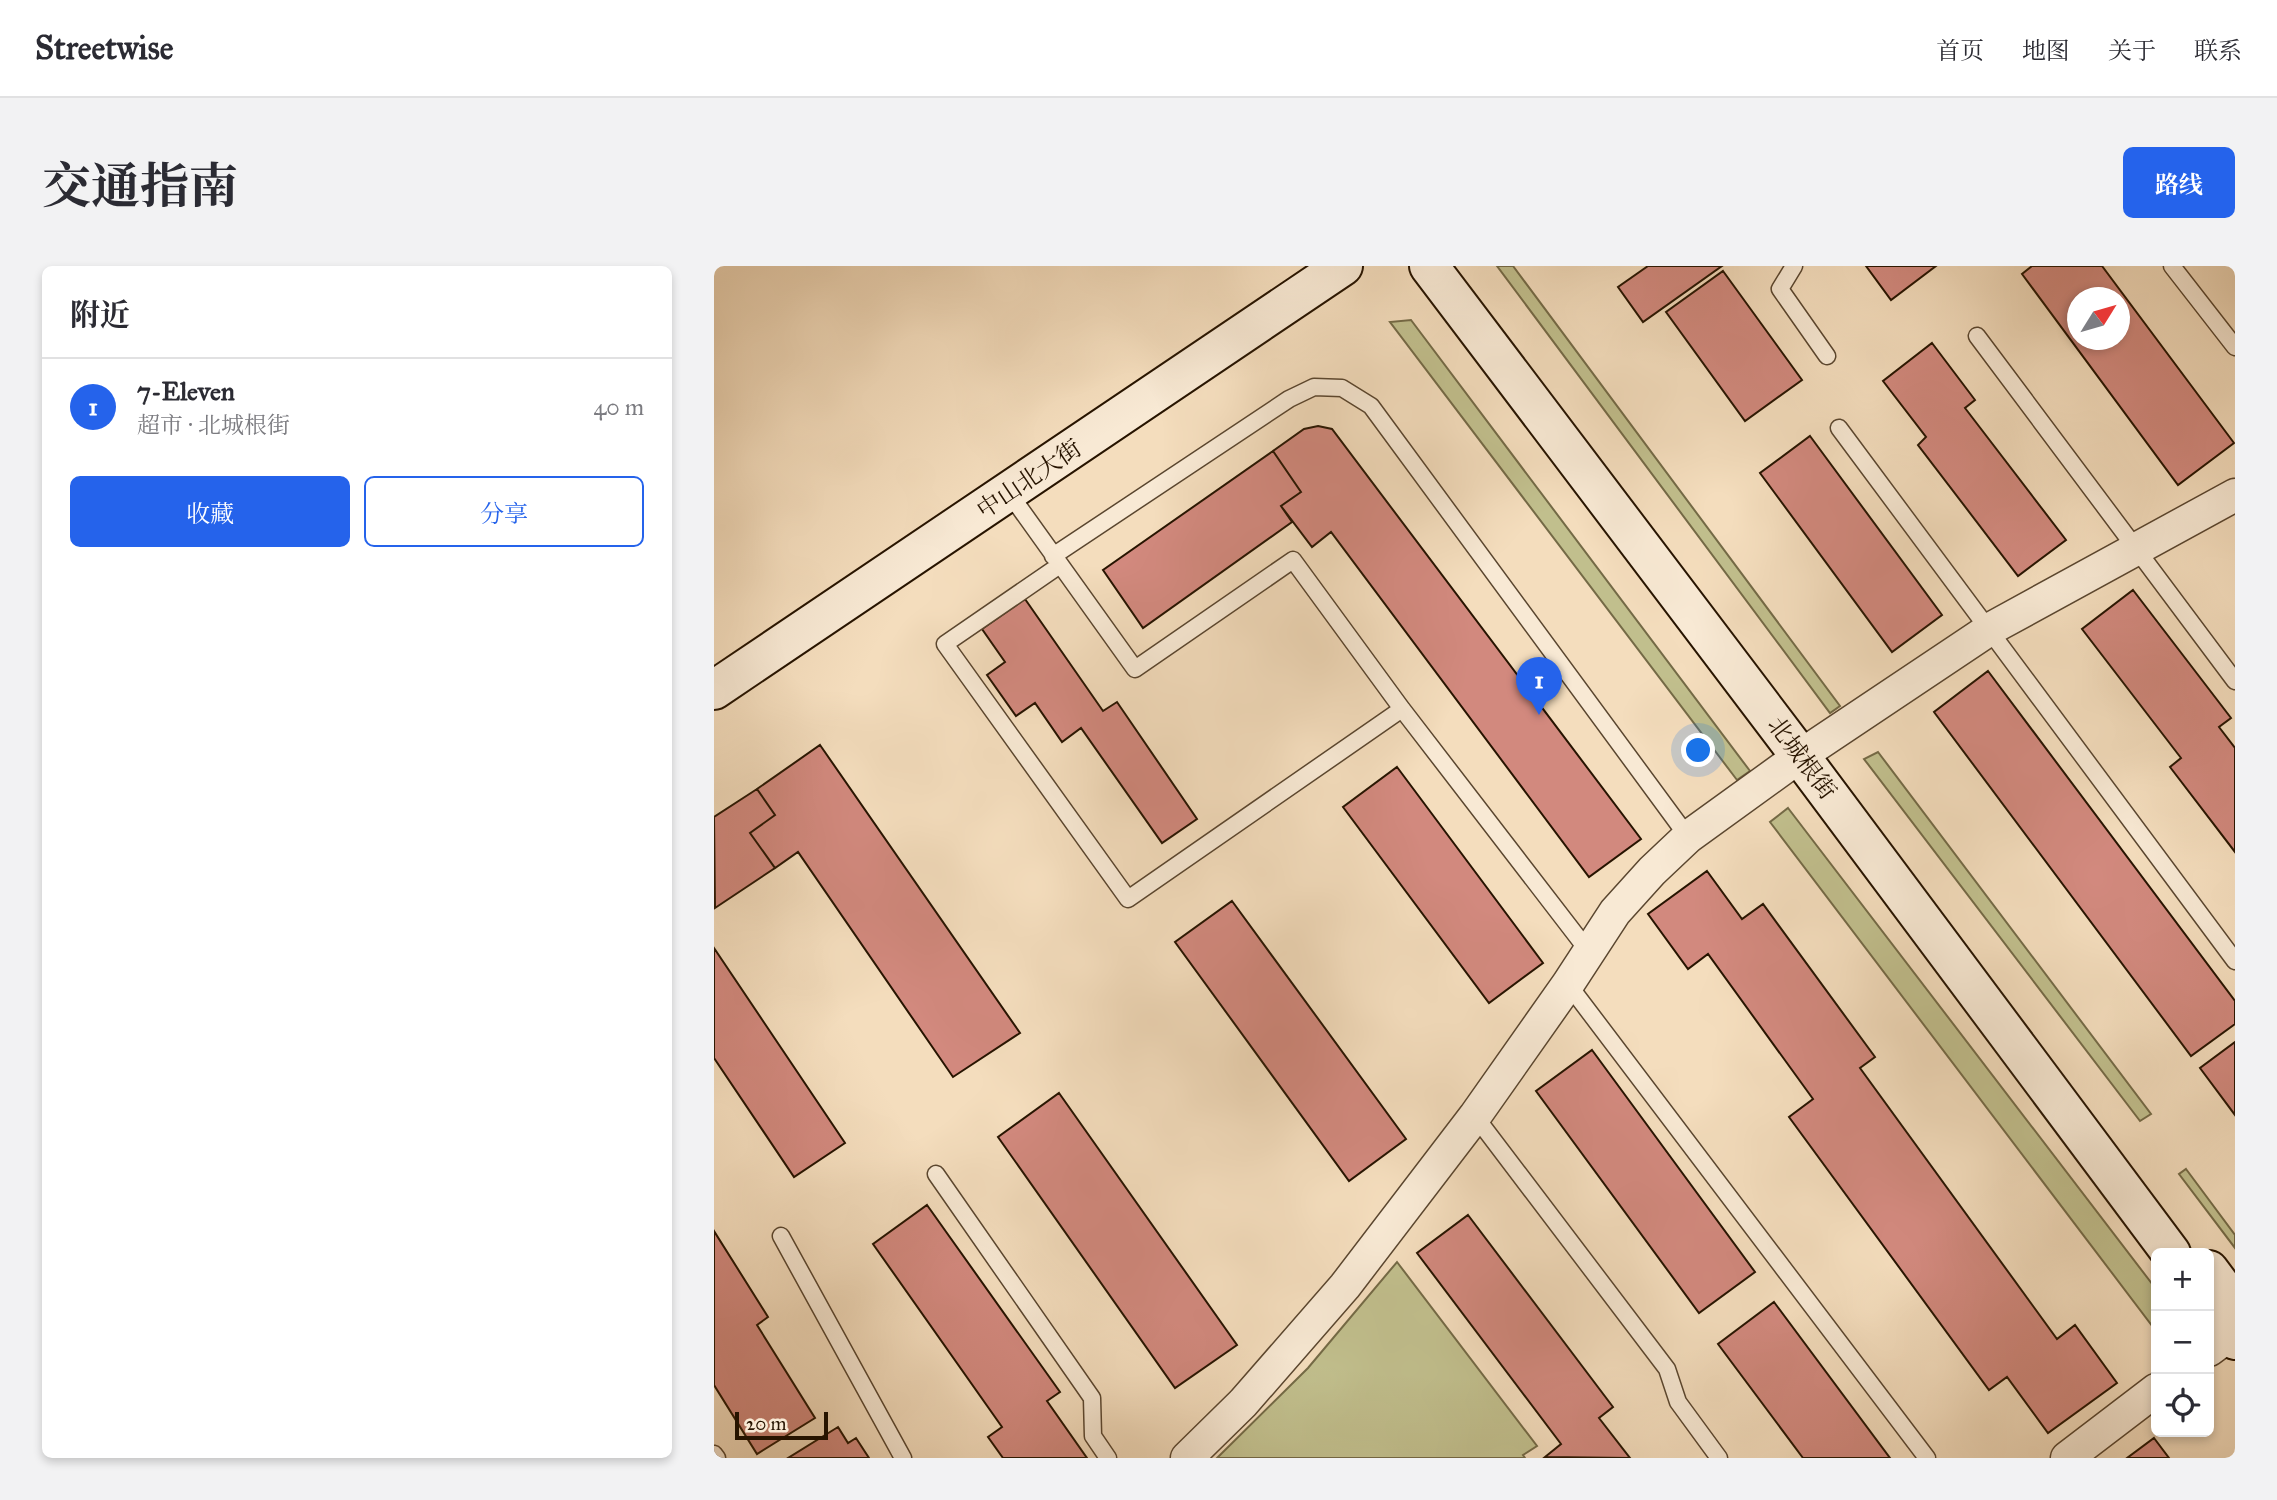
<!DOCTYPE html>
<html lang="zh">
<head>
<meta charset="utf-8">
<style>
	:root { --surface:#fff; --page:#f2f2f3; --text:#2b2b33; --muted:#7c7c81; --line:#e1e1e2; --accent:#2563eb }
	body { margin:0; font-family:"IM FELL Great Primer","Noto Serif SC",serif; background:var(--page); color:var(--text) }
	.controls { position:absolute; right:21px; bottom:21px; display:grid; overflow:hidden; border-radius:10px; box-shadow:0 4px 10px #0003 }
	.controls button { width:63px; height:63px; display:grid; place-items:center; padding:0; border:0; border-bottom:2px solid var(--line); background:var(--surface); color:var(--text); font:35px sans-serif }
	.compass { position:absolute; left:1353px; top:21px; width:63px; height:63px; border-radius:50%; background:var(--surface); box-shadow:0 4px 10px #0003; rotate:53deg }
	.scale { position:absolute; left:21px; bottom:18px; width:93px; box-sizing:border-box; padding-left:7px; border:4px solid #271400; border-top:0; font-size:19px; line-height:24px; white-space:nowrap; color:#271400; -webkit-text-stroke:5px #f8e9d4; paint-order:stroke }
	.you { position:absolute; left:985px; top:485px; width:24px; height:24px; margin:-18px; border:5px solid #fff; border-radius:50%; background:#1a73e8; box-shadow:0 0 0 10px #1a73e833 }
	.badge { display:grid; place-items:center; width:46px; height:46px; border-radius:50%; background:var(--accent); color:#fff; font-size:23px; font-weight:700 }
	.pin { position:absolute; translate:-50% -58px; filter:drop-shadow(0 2px 4px #0008) }
	.pin::after { content:''; position:absolute; top:37px; width:24px; height:21px; background:inherit; clip-path:polygon(0 0,100% 0,50% 100%) }
	.list { margin:0; padding:0; list-style:none }
	h2 { display:flex; justify-content:space-between; align-items:center; height:91px; margin:0; padding:0 28px; font-size:30px }
	h2 small { font-size:23px; font-weight:400; color:var(--muted) }
	.list li { display:grid; grid-template-columns:46px 1fr auto; gap:21px; align-items:center; box-sizing:border-box; height:98px; padding:0 28px; border-top:2px solid var(--line) }
	.list b { display:block; font-size:26px; white-space:nowrap }
	.list p { margin:0; font-size:23px; white-space:nowrap; color:var(--muted) }
	.list em { font-size:23px; font-style:normal; color:var(--muted) }
	.actions { display:flex; gap:14px; padding:21px 28px }
	.actions a { flex:1; padding:16px 0; border:2px solid var(--accent); border-radius:10px; text-align:center; font-size:24px; color:var(--accent) }
	.actions .main { background:var(--accent); color:#fff }
	.icon { flex:none; width:38px; height:38px; fill:none; stroke:currentColor; stroke-width:2; stroke-linecap:round; stroke-linejoin:round }
	.map { position:relative; flex:none; width:1521px; height:1192px; overflow:hidden; border-radius:10px }
	header { display:flex; align-items:center; gap:42px; box-sizing:border-box; height:98px; padding:0 35px; background:var(--surface); border-bottom:2px solid var(--line) }
	header strong { font-size:33px }
	nav { display:flex; gap:38px; margin-inline-start:auto; font-size:24px }
	.intro { display:flex; align-items:center; justify-content:space-between; box-sizing:border-box; height:168px; padding:0 42px }
	h1 { margin:0; font-size:49px }
	.button { padding:18px 32px; border-radius:10px; background:var(--accent); color:#fff; font-size:24px; font-weight:700 }
	main { display:flex; gap:42px; padding:0 42px }
	aside { flex:1; background:var(--surface); border-radius:10px; box-shadow:0 4px 10px #0003 }
	.map>svg:first-child { display:block }
	.green { fill:#c1bf8d; stroke:#746a46; stroke-width:2 }
	.building { fill:#d2897e; stroke:#271400; stroke-width:2; fill-rule:evenodd }
	.lines { fill:none; stroke-linecap:round; stroke-linejoin:round }
	.lane-casing { stroke:#5a462f; stroke-width:19 }
	.street-casing { stroke:#5a462f; stroke-width:35 }
	.secondary-casing { stroke:#271400; stroke-width:42 }
	.lane { stroke:#f8e9d4; stroke-width:16 }
	.street { stroke:#f8e9d4; stroke-width:32 }
	.secondary { stroke:#f8e9d4; stroke-width:38 }
	.labels { text-anchor:middle; dominant-baseline:central; stroke-width:6; stroke-linejoin:round; paint-order:stroke }
	.street-label { font-size:24px; fill:#271400; stroke:#f8e9d4 }
</style>
</head>
<body>
<header>
<strong>Streetwise</strong>
<nav><a>首页</a><a>地图</a><a>关于</a><a>联系</a></nav>
</header>
<div class="intro"><h1>交通指南</h1><a class="button">路线</a></div>
<main>
<aside>
<h2>附近<small></small></h2>
<ul class="list">
<li><span class="badge">1</span><div><b>7-Eleven</b><p>超市 · 北城根街</p></div><em>40 m</em></li>
</ul>
<div class="actions"><a class="main">收藏</a><a>分享</a></div>
</aside>
<div class="map">
<svg width="1521" height="1192" viewBox="0 0 1521 1192">
	<rect width="100%" height="100%" fill="#f4ddbd"/>
	<filter id="stains"><feTurbulence type="fractalNoise" baseFrequency=".00286" numOctaves="4"/><feColorMatrix values="0 0 0 0 .2 0 0 0 0 .09 0 0 0 0 .02 0 0 0 .5 -.17"/></filter>
	<radialGradient id="worn" r=".72"><stop offset=".6" stop-color="#630" stop-opacity="0"/><stop offset="1" stop-color="#630" stop-opacity=".3"/></radialGradient>
	<path class="green" d="M 783,0 L 799,0 L 1126,440 L 1116,447 Z
		M 697,54 L 1036,505 L 1023,514 L 676,56 Z
		M 1164,486 L 1437,848 L 1426,855 L 1150,493 Z
		M 1074,542 L 1442,1023 L 1442,1065 L 1056,556 Z
		M 1472,903 L 1521,969 L 1521,982 L 1465,908 Z
		M 683,996 L 823,1180 L 809,1189 L 811,1192 L 503,1192 L 594,1102 Z"/>
	<path class="building" d="M 934,0 L 1008,0 L 929,56 L 904,21 Z
		M 1152,0 L 1222,0 L 1177,34 Z
		M 1318,0 L 1388,0 L 1520,177 L 1464,219 L 1308,8 ZM 1364,32 L 1406,32 L 1406,74 L 1364,74 Z
		M 1009,5 L 1088,114 L 1031,155 L 952,46 Z
		M 1218,77 L 1261,134 L 1251,142 L 1352,274 L 1304,310 L 1204,179 L 1212,171 L 1169,115 Z
		M 604,160 L 618,163 L 927,573 L 875,611 L 617,266 L 598,281 L 567,240 L 587,226 L 559,185 L 590,163 Z
		M 1096,170 L 1228,349 L 1178,386 L 1046,207 Z
		M 559,185 L 587,226 L 567,240 L 578,256 L 429,362 L 389,304 Z
		M 1419,324 L 1517,452 L 1505,461 L 1521,482 L 1521,586 L 1456,501 L 1467,492 L 1368,363 Z
		M 311,333 L 389,445 L 403,436 L 483,553 L 448,577 L 367,462 L 348,476 L 321,437 L 302,450 L 273,409 L 291,396 L 268,363 Z
		M 1274,405 L 1521,735 L 1521,758 L 1477,790 L 1220,446 Z
		M 106,479 L 306,767 L 239,811 L 84,586 L 61,602 L 36,567 L 61,549 L 43,523 Z
		M 683,501 L 829,697 L 775,737 L 629,541 Z
		M 43,523 L 61,549 L 36,567 L 61,602 L 1,642 L 0,551 Z
		M 993,605 L 1028,653 L 1049,638 L 1161,791 L 1146,802 L 1343,1073 L 1361,1059 L 1403,1117 L 1334,1167 L 1293,1111 L 1275,1124 L 1075,851 L 1099,833 L 994,688 L 974,703 L 934,648 Z
		M 518,635 L 692,873 L 635,915 L 461,676 Z
		M 0,682 L 131,877 L 80,911 L 0,792 Z
		M 1521,776 L 1521,849 L 1486,802 Z
		M 878,784 L 1041,1006 L 985,1047 L 822,825 Z
		M 345,827 L 523,1079 L 461,1122 L 284,871 Z
		M 213,939 L 346,1126 L 333,1135 L 373,1192 L 289,1192 L 274,1171 L 288,1161 L 159,978 Z
		M 754,949 L 899,1141 L 885,1152 L 916,1192 L 831,1191 L 847,1178 L 703,987 Z
		M 0,965 L 54,1051 L 43,1059 L 101,1152 L 43,1188 L 0,1119 Z
		M 1060,1036 L 1176,1192 L 1089,1192 L 1004,1078 Z
		M 124,1161 L 134,1177 L 142,1172 L 155,1192 L 74,1192 Z
		M 1440,1172 L 1455,1192 L 1413,1192 Z"/>
	<g class="lines">
		<defs>
			<path id="lane" d="M 1080,0 L 1066,23 L 1113,90
				M 1458,0 L 1521,81
				M 1263,70 L 1521,415
				M 1125,162 L 1521,695
				M 295,227 L 421,403 L 579,294 L 688,443 L 875,686
				M 339,290 L 575,133 L 600,121 L 628,122 L 657,140 L 974,571
				M 346,299 L 231,378 L 414,633 L 688,443
				M 854,718 L 1213,1192
				M 761,850 L 953,1103 L 964,1136 L 1005,1192
				M 222,908 L 378,1132 L 379,1170 L 394,1192
				M 67,970 L 189,1192
				M 0,1188 L 3,1192"/>
			<path id="street" d="M 1495,1084 L 1521,1065
				M 473,1192 L 529,1137 L 631,1020 L 761,850 L 854,718 L 901,646 L 938,605 L 974,571 L 1086,490 L 1276,363 L 1521,229
				M 1353,1192 L 1442,1124"/>
			<path id="secondary" d="M 715,0 L 1086,490 L 1457,987
				M 0,424 L 629,0
				M 1495,1004 L 1521,1039
				M 1495,1039 L 1521,1074"/>
		</defs>
		<use href="#lane" class="lane-casing"/>
		<use href="#street" class="street-casing"/>
		<use href="#secondary" class="secondary-casing"/>
		<use href="#lane" class="lane"/>
		<use href="#street" class="street"/>
		<use href="#secondary" class="secondary"/>
	</g>
	<g class="labels">
		<g class="street-label">
			<text transform="translate(315 213) rotate(-34)">中山北大街</text>
			<text transform="translate(1088 492) rotate(53)">北城根街</text>
		</g>
	</g>
	<rect width="100%" height="100%" filter="url(#stains)"/>
	<rect width="100%" height="100%" fill="url(#worn)"/>
</svg>
<div class="controls">
<button>+</button>
<button>−</button>
<button><svg class="icon" aria-label="locate" viewBox="0 0 24 24"><circle cx="12" cy="12" r="6"/><path d="M12 2v4M12 18v4M2 12h4M18 12h4"/></svg></button>
</div>
<svg class="compass" viewBox="-18 -18 36 36"><path d="M0-13l5 13h-10z" fill="#e53935"/><path d="M0 13l5-13h-10z" fill="#7c7c81"/></svg>
<div class="scale">20 m</div>
<div class="you"></div>
<div class="pin badge" style="left:825px;top:449px">1</div>
</div>
</main>
</body>
</html>
